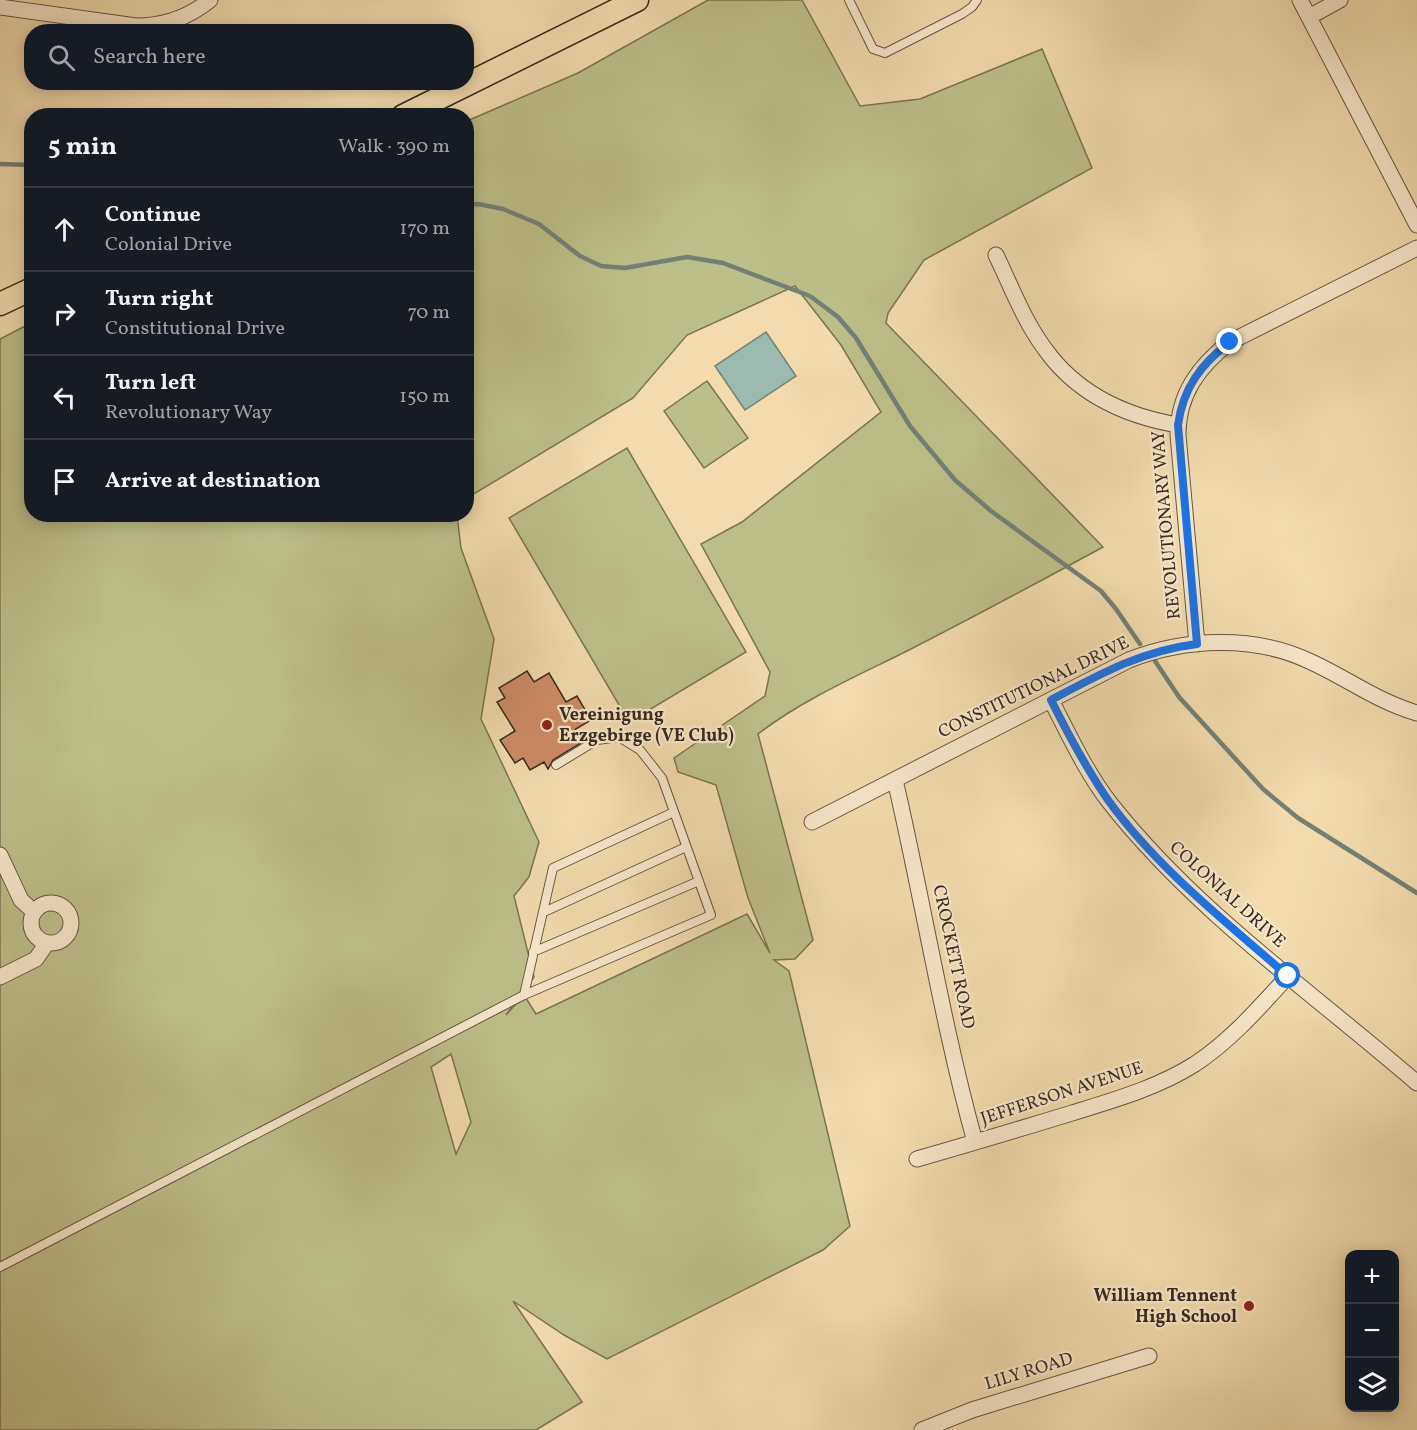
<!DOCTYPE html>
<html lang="en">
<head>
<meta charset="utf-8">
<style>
	:root { --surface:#171b24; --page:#20242c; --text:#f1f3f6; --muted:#9ea1a6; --line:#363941 }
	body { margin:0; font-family:Vollkorn,serif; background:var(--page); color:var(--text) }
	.controls { position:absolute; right:18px; bottom:18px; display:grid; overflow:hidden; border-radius:12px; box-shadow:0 3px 15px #0003 }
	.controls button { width:54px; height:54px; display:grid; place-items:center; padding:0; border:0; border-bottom:2px solid var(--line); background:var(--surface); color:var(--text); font:30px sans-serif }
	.stop { position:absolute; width:18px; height:18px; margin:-14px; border:4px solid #1a73e8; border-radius:50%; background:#fff }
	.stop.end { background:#1a73e8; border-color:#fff; box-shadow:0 2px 6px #0008 }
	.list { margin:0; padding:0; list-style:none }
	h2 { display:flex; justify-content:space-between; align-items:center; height:78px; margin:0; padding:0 24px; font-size:26px }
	h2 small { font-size:20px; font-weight:400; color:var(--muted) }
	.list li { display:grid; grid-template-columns:39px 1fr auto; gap:18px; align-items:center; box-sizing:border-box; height:84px; padding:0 24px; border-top:2px solid var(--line) }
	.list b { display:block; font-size:22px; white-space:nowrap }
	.list p { margin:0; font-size:20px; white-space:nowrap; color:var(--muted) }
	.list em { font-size:20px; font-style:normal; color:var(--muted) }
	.icon { flex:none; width:33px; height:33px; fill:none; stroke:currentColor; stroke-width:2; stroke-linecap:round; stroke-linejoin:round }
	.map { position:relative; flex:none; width:1417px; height:1430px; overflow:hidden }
	.search { position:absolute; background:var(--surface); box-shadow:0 3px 15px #0003; left:24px; top:24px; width:450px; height:66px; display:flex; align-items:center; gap:15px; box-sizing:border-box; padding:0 21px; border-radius:24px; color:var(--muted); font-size:22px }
	.panel { position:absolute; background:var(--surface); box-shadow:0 3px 15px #0003; left:24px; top:108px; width:450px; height:414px; border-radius:24px }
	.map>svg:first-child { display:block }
	.green { fill:#bdbf88; stroke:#7a7552; stroke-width:1.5; fill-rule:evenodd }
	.water { fill:#9cbab0; stroke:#738175; stroke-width:1.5 }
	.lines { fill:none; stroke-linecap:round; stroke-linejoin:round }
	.stream { stroke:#738175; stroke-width:4.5 }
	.building { fill:#ce8b66; stroke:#362b1d; stroke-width:1.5 }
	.service-casing { stroke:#655741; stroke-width:10 }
	.minor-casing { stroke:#655741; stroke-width:17 }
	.primary-casing { stroke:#362b1d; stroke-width:25 }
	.service { stroke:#f7e8ca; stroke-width:8 }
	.minor { stroke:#f7e8ca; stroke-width:15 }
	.primary { stroke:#f2dcad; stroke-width:22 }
	.route { stroke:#1a73e8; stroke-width:8 }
	.poi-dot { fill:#8f2418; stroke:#f7e8ca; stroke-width:2 }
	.labels { text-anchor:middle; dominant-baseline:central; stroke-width:4.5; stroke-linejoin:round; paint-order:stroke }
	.street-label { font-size:18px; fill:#362b1d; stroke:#f7e8ca }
	.poi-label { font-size:18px; font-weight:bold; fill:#362b1d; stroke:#f7e8ca; text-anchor:start }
</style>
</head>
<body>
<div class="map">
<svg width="1417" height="1430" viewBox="0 0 1417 1430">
	<rect width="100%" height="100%" fill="#f2dcad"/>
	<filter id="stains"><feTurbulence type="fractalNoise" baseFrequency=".00333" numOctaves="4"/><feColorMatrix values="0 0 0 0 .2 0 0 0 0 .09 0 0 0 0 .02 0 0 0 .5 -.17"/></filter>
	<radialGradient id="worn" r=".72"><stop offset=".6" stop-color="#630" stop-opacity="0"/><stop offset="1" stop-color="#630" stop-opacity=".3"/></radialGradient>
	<path class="green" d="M 708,0 L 802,0 L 860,106 L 920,99 L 1042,49 L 1092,168 L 924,260 L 888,313 L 886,323 L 1103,547 C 1037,583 972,618 905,652 C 855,677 802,700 758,734 L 813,940 L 795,959 L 774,960 L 789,971 L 850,1226 L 823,1250 L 607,1359 L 564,1335 L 513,1301 L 582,1402 L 536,1430 L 0,1430 L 0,339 L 31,323 L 32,514 L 457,515 L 461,548 L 494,639 L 481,719 L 539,842 L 529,877 L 514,896 L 534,977 L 506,1015 L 524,995 L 536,1014 L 747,914 L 770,953 L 748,898 L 716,785 L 678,772 L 674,758 L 765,696 L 770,672 L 701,544 L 742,522 L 881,412 L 841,345 L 795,286 L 687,335 L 633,398 L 467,498 L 467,121 L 578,73 ZM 451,1054 L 471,1122 L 456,1154 L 431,1067 Z
		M 707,381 L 748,438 L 704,468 L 664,411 Z
		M 627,448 L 746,652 L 629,722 L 509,518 Z"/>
	<path class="water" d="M 766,332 L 796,376 L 745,410 L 715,366 Z"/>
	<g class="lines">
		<path class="stream" d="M 0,164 L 32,165
			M 466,205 L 478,204 L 503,209 L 539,224 L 580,256 L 601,266 L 625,268 L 687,257 L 723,263 L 810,296 L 838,317 L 856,338 L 910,426 L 955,480 L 991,511 L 1101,591 L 1116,609 L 1140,644
			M 1155,661 L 1179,697 L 1263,789 L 1298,818 L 1417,893"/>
	</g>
	<path class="building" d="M 527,671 L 534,682 L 549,673 L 566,702 L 577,696 L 591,720 L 574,730 L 581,743 L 553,760 L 548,769 L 544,762 L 530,770 L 523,758 L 515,763 L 500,740 L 515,731 L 497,702 L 505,698 L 499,688 Z"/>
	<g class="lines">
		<defs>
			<path id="service" d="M 849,0 L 873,49 L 885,53 L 962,14 L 972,7 L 977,0
				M 544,912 L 686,847
				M 533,952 L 699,881
				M 524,995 L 553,868 L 674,812
				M 0,1267 L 524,995 L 711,915 L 662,778 L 640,750 L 619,737 L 597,740 L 556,765"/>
			<path id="minor" d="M 1300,0 L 1417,225
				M 0,7 L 136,26 C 164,26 188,18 210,0
				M 1309,17 L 1340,0
				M 996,255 C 1011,286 1024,321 1045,349 C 1077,394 1125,416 1178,425
				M 1197,644 L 1178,435 C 1178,394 1199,366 1230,342 L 1417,248
				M 1051,700 C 1069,735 1086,772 1110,803 C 1196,912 1313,993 1417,1083
				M 895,780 C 923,900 942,1023 975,1142
				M 812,822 L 1129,660 C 1185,638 1254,635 1309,661 C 1347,678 1376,701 1417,713
				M 0,855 L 21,900 L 34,912
				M31 923a20 20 0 1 1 40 0a20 20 0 1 1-40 0Z
				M 0,977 L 36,959 L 47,943
				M 917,1159 C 969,1144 1020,1129 1072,1113 C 1114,1100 1157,1088 1195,1064 C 1231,1040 1259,1008 1288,976
				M 922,1430 L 972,1410 L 1149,1356"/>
			<path id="primary" d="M 403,116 L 637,0
				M 0,304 L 32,289"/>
		</defs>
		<use href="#service" class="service-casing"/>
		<use href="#minor" class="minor-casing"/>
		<use href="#primary" class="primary-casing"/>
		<use href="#service" class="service"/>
		<use href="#minor" class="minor"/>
		<use href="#primary" class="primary"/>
	</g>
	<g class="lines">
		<path class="route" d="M 1230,342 C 1201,364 1183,388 1178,425 L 1197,644 C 1141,651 1100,674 1051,700 C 1068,734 1086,768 1108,800 C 1157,868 1225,921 1288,976"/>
	</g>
	<g class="poi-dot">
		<circle cx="547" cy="725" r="6"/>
		<circle cx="1249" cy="1306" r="6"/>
	</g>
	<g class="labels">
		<g class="street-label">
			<text transform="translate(1167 525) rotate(-95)">REVOLUTIONARY WAY</text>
			<text transform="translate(1034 688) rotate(-26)">CONSTITUTIONAL DRIVE</text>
			<text transform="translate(1227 895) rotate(42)">COLONIAL DRIVE</text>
			<text transform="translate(953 957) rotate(78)">CROCKETT ROAD</text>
			<text transform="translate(1062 1094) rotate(-18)">JEFFERSON AVENUE</text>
			<text transform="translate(1029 1372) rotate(-17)">LILY ROAD</text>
		</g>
		<g class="poi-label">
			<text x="559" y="715">Vereinigung<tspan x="559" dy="21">Erzgebirge (VE Club)</tspan></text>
			<text x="1237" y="1296" text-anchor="end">William Tennent<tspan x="1237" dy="21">High School</tspan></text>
		</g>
	</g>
	<rect width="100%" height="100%" filter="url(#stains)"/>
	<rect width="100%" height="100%" fill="url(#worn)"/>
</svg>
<div class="controls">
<button>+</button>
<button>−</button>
<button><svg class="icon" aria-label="layers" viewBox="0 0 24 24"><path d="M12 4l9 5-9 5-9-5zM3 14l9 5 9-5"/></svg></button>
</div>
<div class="stop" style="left:1288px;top:976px"></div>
<div class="stop end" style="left:1230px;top:342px"></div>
<div class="search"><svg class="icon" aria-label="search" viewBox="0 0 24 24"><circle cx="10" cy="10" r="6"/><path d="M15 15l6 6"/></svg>Search here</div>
<section class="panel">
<h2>5 min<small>Walk · 390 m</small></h2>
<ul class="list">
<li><svg class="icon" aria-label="ahead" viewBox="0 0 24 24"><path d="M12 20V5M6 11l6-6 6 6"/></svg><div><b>Continue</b><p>Colonial Drive</p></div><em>170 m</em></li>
<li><svg class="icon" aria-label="right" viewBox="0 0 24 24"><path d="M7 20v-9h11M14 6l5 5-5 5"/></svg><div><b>Turn right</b><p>Constitutional Drive</p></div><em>70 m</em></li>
<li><svg class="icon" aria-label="left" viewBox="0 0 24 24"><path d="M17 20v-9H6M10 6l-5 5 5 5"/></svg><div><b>Turn left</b><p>Revolutionary Way</p></div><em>150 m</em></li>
<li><svg class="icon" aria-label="arrive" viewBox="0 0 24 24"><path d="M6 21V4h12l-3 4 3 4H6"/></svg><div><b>Arrive at destination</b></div></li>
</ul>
</section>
</div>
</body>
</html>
